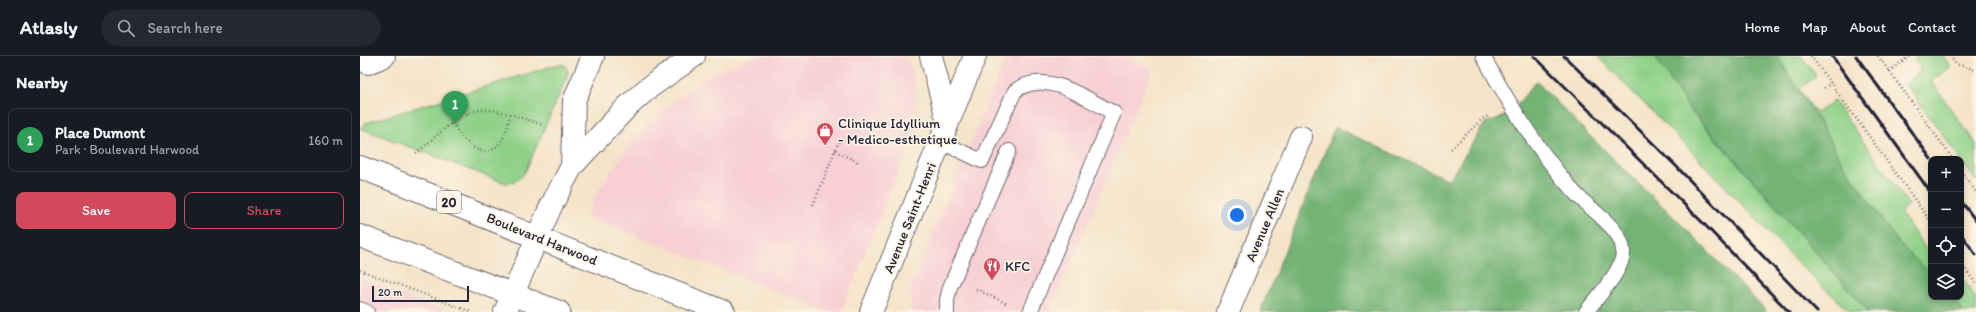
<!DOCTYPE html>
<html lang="en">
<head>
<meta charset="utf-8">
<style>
	:root { --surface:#171b24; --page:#242831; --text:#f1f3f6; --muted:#9ea1a6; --line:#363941; --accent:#d1495b }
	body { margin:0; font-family:Itim,sans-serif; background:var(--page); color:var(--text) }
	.controls { position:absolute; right:12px; bottom:12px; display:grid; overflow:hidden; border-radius:8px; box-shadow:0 2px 6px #0003 }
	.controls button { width:36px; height:36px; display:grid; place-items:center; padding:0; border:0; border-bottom:1px solid var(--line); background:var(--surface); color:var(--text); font:20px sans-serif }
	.scale { position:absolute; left:12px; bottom:10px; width:97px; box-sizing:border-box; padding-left:4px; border:2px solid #22223b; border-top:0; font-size:11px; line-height:14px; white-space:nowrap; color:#22223b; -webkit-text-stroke:3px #fcf5e5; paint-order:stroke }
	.you { position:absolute; left:877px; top:159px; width:14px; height:14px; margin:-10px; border:3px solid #fff; border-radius:50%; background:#1a73e8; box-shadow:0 0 0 6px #1a73e833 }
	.badge { display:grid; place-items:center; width:26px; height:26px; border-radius:50%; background:var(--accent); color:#fff; font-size:13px; font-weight:700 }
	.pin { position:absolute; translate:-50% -33px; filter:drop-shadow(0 1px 2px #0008) }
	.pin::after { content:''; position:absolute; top:21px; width:14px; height:12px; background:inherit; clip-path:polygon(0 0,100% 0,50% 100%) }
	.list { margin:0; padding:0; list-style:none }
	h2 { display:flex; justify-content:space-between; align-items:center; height:52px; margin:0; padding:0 16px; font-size:17px }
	h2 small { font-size:13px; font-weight:400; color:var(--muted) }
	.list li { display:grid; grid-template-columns:26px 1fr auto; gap:12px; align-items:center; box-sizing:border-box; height:64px; margin:0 8px 8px; padding:0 8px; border:1px solid var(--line); border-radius:8px }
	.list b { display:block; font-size:15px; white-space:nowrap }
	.list p { margin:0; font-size:13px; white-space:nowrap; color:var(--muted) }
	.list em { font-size:13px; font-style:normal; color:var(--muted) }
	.actions { display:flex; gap:8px; padding:12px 16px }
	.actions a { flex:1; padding:9px 0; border:1px solid var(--accent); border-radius:8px; text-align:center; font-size:14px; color:var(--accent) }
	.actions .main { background:var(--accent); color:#fff }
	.icon { flex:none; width:22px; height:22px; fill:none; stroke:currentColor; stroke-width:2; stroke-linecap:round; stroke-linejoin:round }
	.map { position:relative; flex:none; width:1616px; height:256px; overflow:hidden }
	header { display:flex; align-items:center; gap:24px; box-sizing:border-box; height:56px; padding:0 20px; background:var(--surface); border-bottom:1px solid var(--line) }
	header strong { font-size:19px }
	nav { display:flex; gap:22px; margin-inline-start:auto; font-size:14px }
	.search { width:280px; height:36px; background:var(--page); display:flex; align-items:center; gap:10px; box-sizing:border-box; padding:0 14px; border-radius:22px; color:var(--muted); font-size:15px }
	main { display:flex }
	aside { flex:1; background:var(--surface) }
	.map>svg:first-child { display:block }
	.built { fill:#f7cfd4 }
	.green { fill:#8fd189; stroke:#587a62 }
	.forest { fill:#73b375; stroke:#4a6a58 }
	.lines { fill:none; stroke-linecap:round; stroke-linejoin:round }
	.lane-casing { stroke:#6c666c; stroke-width:16 }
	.street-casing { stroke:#6c666c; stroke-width:24 }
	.secondary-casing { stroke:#6c666c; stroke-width:24 }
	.highway-casing { stroke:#6c666c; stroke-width:24 }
	.path { stroke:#6c666c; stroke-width:2.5; stroke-dasharray:1 3; stroke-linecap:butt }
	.lane { stroke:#fff; stroke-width:14 }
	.street { stroke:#fff; stroke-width:22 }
	.secondary { stroke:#fff; stroke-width:22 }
	.highway { stroke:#fff; stroke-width:22 }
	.rail { stroke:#22223b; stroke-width:3 }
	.labels { text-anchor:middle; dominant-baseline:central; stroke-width:3.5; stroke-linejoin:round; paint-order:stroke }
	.shield { fill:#fcf5e5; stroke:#63616e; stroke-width:1 }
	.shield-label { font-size:13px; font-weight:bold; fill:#22223b }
	.poi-label { font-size:14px; fill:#22223b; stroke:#fcf5e5; text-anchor:start }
	.street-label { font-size:14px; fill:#22223b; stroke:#fcf5e5 }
</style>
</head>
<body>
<header>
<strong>Atlasly</strong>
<div class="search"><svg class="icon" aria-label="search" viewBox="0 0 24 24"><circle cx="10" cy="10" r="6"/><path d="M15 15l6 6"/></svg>Search here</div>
<nav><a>Home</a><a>Map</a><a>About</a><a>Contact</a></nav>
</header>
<main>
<aside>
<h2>Nearby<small></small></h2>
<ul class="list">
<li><span class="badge" style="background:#2e9e5b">1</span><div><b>Place Dumont</b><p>Park · Boulevard Harwood</p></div><em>160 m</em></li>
</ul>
<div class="actions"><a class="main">Save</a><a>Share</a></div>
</aside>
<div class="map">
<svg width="1616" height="256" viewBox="0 0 1616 256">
	<rect width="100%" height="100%" fill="#fcf5e5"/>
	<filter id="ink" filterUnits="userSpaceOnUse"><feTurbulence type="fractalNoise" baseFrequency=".025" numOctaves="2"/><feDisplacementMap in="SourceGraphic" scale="8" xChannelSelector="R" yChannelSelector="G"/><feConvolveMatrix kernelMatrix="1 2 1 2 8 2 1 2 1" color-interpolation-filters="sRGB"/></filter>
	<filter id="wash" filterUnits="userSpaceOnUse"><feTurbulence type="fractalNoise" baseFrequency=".012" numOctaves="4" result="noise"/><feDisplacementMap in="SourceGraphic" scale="16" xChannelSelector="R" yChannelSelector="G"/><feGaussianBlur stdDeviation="0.9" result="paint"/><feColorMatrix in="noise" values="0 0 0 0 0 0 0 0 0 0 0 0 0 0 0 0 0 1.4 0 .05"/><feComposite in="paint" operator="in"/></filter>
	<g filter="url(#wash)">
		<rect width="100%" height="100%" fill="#f4e3c7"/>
		<path class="built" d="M 395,0 L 546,0 L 552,15 L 556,42 L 549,89 L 481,256 L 468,256 L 227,160 L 235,140 L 269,89 L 288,68 L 307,50 L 349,19 Z
			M 647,0 L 762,0 L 793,13 L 690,256 L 551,256 L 551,230 Z
			M 0,222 L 81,253 L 82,256 L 0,256 Z"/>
		<path class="green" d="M 1237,0 L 1295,0 L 1330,54 L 1509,256 L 1490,256 L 1440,209 L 1331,95 Z
			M 1417,0 L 1441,0 L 1456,20 L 1439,33 L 1456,57 L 1474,45 L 1549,149 L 1540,156 L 1571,200 L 1571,218 L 1540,189 L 1503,137 L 1480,103 L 1461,69 Z
			M 1558,0 L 1583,0 L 1591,11 L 1571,25 L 1616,88 L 1616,125 L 1545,27 L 1561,15 L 1554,3 Z
			M 199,8 L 205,9 L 208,15 L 207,21 L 165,116 C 160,124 155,126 145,127 L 0,72 L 6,67 Z
			M 1601,221 L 1616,242 L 1616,256 L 1603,256 L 1593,241 L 1601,241 Z"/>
		<path class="forest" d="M 1295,0 L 1417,0 L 1461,69 L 1480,103 L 1503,137 L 1540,189 L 1571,218 L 1571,241 L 1593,241 L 1603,256 L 1509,256 L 1330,53 Z
			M 1176,25 L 1231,81 L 1328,175 L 1407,256 L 900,256 L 975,71 L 1089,124 L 1125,67 L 1150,58 Z"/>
	</g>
	<g filter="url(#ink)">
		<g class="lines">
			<defs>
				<path id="lane" d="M 1123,0 C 1149,48 1178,95 1214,136 C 1228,152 1263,173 1263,195 C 1264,214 1237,241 1226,256
					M 581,86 L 622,105 L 655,35 C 686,12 726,43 754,57 L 670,256
					M 0,253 L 7,256
					M 587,256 L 587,244 L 590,231 L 649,95"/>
				<path id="street" d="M 868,256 L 941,81"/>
				<path id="secondary" d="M 571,0 L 588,67
					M 8,7 L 24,0
					M 212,110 L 214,45 L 233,0
					M 145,256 L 191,150 L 212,110 L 267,51 L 287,33 L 334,0
					M 511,256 L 615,0"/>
				<path id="highway" d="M 0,111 L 364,256
					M 0,180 L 199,256"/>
			</defs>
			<use href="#lane" class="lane-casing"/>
			<use href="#street" class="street-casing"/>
			<use href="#secondary" class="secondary-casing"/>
			<use href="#highway" class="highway-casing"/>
			<path class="path" d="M 1451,0 L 1571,166
				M 1518,0 L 1593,103
				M 1590,0 L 1596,8 L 1616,14
				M 1529,15 L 1550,0
				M 1464,32 L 1471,27
				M 93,67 C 103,87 128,112 144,80 C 147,74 148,66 150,59
				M 1091,93 L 1121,64 L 1128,60
				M 475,95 L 498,106
				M 56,97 C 74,84 98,55 122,54 C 143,53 165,64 184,69
				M 1601,115 L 1616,136
				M 453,149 L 479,85
				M 1601,207 L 1616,228
				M 0,214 L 111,256
				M 616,233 L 648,248"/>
			<use href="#lane" class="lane"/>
			<use href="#street" class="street"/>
			<use href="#secondary" class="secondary"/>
			<use href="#highway" class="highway"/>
			<path class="rail" d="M 1174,0 L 1342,166 L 1429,256
				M 1204,0 L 1315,109 L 1457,256
				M 1472,0 L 1571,137
				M 1496,0 L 1571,103
				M 1601,145 L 1616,165
				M 1601,178 L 1616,199"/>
		</g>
	</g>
	<defs>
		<symbol id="shop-pin" viewBox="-11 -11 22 30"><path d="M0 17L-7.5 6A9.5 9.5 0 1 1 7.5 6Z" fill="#d1495b" stroke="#fcf5e5"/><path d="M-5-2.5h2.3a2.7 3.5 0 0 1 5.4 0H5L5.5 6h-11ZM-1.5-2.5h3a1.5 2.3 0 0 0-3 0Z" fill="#fff"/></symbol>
		<symbol id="restaurant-pin" viewBox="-11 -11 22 30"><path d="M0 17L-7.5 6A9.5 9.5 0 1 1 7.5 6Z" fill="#d1495b" stroke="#fcf5e5"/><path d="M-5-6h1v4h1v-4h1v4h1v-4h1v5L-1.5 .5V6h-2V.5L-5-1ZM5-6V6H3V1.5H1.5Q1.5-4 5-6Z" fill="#fff"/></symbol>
	</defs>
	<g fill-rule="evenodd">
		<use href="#shop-pin" x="455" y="65" width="20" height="27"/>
		<use href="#restaurant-pin" x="622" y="200" width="20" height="27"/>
	</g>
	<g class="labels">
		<rect class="shield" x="77" y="135" width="24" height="22" rx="3"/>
		<g class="shield-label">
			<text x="89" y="146">20</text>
		</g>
		<g class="poi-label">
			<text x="478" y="67">Clinique Idyllium<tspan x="478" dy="16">- Medico-esthetique</tspan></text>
			<text x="645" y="210">KFC</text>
		</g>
		<g class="street-label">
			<text transform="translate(550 162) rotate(-68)">Avenue Saint-Henri</text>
			<text transform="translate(905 169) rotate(-67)">Avenue Allen</text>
			<text transform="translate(182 183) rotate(22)">Boulevard Harwood</text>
		</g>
	</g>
</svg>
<div class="controls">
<button>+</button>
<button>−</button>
<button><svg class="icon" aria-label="locate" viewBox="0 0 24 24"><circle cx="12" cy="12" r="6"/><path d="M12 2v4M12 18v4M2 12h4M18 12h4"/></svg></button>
<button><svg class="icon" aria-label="layers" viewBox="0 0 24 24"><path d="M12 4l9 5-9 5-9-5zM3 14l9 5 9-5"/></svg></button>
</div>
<div class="scale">20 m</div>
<div class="you"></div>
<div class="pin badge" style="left:95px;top:68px;background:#2e9e5b">1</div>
</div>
</main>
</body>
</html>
